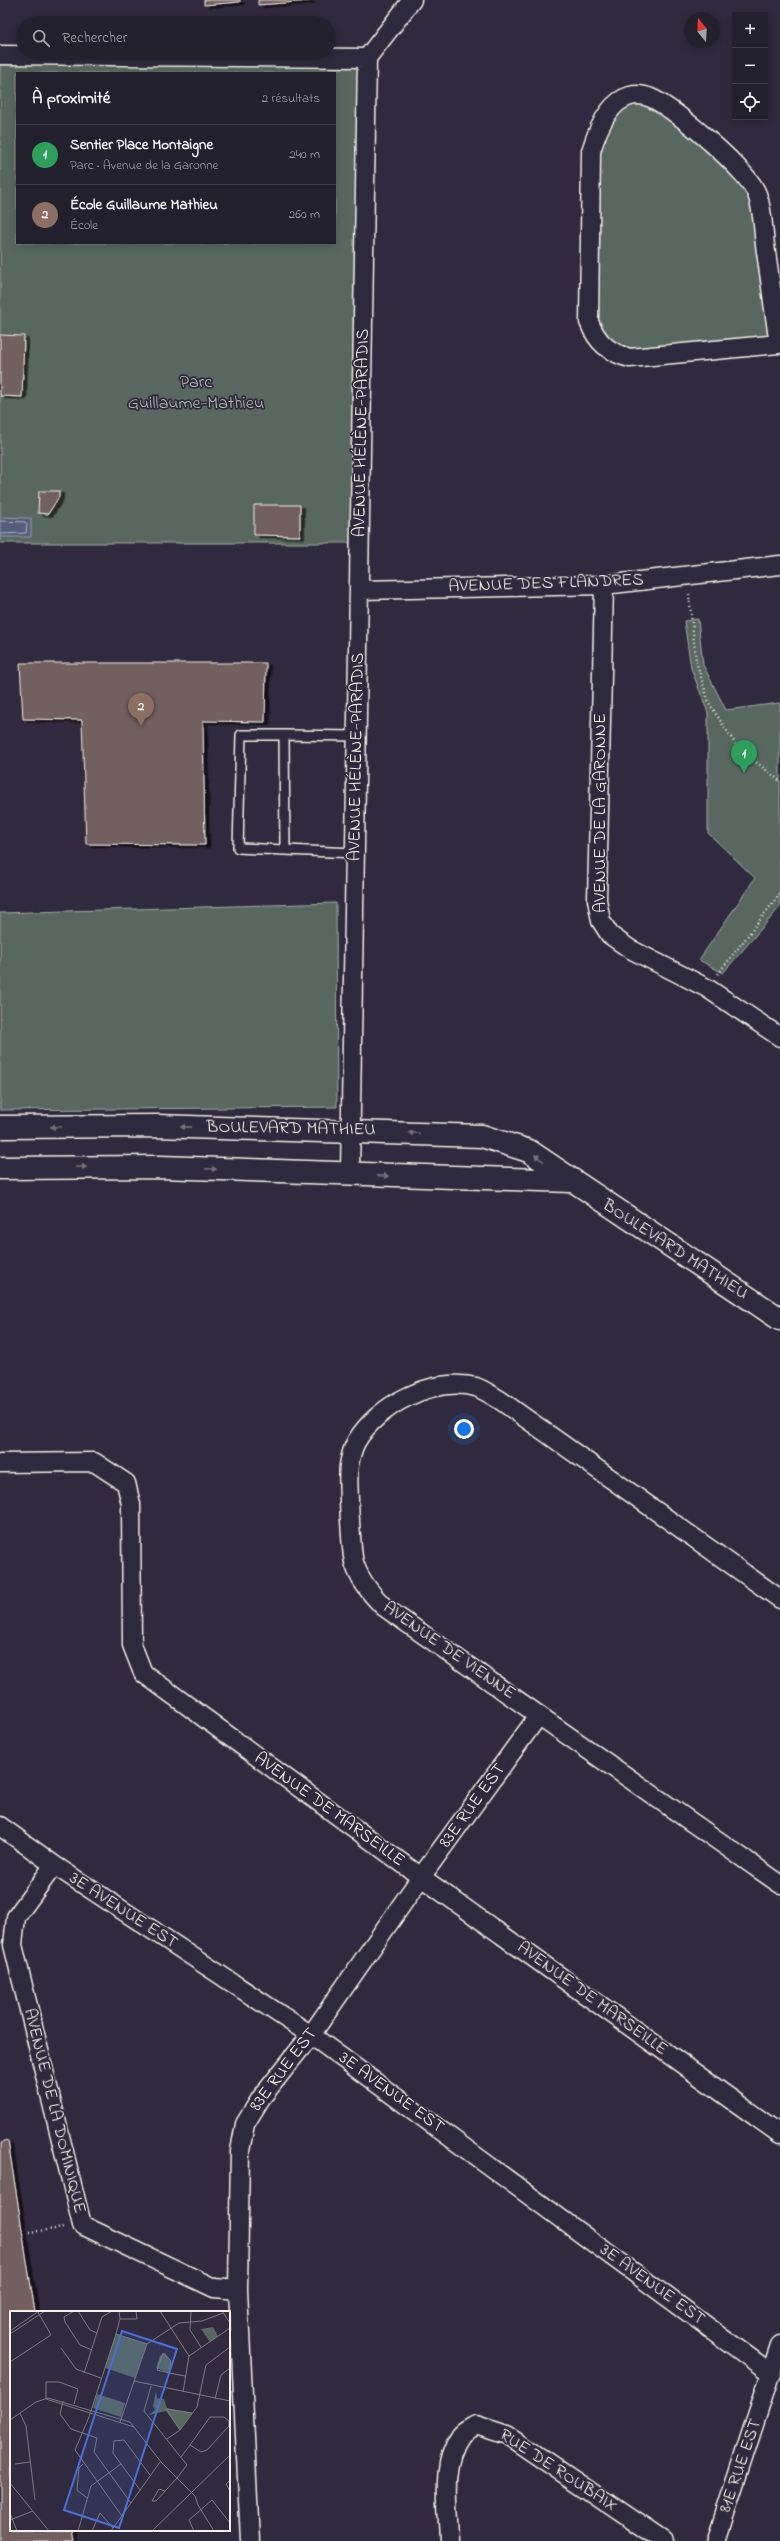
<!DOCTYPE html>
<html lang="fr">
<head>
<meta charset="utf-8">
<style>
	:root { --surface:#23202e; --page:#2f2d3a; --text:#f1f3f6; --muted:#a3a3aa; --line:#403e4a; --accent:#ea580c }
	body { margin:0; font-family:"Indie Flower",sans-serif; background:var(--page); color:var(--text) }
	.controls { position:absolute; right:12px; top:12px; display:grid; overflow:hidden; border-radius:0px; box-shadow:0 2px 10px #0003 }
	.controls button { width:36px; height:36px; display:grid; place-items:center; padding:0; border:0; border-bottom:1px solid var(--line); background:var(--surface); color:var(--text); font:20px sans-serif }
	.compass { position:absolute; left:684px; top:12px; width:36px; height:36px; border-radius:50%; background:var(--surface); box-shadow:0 2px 10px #0003; rotate:342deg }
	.you { position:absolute; left:464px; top:1429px; width:14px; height:14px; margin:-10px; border:3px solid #fff; border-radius:50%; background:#1a73e8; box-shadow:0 0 0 6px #1a73e833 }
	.badge { display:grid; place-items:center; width:26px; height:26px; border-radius:50%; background:var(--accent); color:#fff; font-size:13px; font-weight:700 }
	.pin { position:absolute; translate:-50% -33px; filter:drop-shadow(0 1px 2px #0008) }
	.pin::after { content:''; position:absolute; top:21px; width:14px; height:12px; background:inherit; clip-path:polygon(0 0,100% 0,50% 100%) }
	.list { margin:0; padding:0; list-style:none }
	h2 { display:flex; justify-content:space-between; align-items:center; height:52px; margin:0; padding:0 16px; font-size:17px }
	h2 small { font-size:13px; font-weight:400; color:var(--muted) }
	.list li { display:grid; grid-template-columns:26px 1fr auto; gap:12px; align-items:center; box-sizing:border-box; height:60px; padding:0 16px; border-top:1px solid var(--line) }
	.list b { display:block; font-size:15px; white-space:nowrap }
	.list p { margin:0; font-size:13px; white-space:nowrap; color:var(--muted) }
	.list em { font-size:13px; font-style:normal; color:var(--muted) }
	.icon { flex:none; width:22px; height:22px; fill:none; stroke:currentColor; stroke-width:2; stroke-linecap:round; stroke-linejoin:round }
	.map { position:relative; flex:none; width:780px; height:2541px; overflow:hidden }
	.search { position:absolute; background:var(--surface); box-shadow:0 2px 10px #0003; left:16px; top:16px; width:320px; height:44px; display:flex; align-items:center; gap:10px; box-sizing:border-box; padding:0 14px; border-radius:22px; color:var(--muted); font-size:15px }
	.panel { position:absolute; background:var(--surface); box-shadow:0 2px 10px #0003; left:16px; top:72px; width:320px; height:172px; border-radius:0px }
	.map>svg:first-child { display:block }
	.green { fill:#586860; stroke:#a6aca4; fill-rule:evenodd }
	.water { fill:#525f7b; stroke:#9399a7 }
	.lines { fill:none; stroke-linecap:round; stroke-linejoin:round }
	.shore { stroke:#b3b7bc; stroke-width:1 }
	.building { fill:#725f5f; stroke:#f4f1e8; filter:url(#shadow) }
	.service-casing { stroke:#f4f1e8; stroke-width:12 }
	.minor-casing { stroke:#f4f1e8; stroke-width:21 }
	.tertiary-casing { stroke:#f4f1e8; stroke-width:25 }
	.path { stroke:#f4f1e8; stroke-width:2.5; stroke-dasharray:1 3; stroke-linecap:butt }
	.service { stroke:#2f2a3d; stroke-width:9 }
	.minor { stroke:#2f2a3d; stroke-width:18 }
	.tertiary { stroke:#2f2a3d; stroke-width:22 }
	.oneway { fill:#747079 }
	.labels { text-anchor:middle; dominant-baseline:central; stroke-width:3.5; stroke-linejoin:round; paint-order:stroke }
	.park-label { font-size:18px; fill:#b6bab2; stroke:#2f2a3d }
	.street-label { font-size:18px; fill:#f4f1e8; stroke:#2f2a3d }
	.inset-road { fill:none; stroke:#7e7a81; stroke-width:1 }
	.view { fill:#486fdb; fill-opacity:0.15; stroke:#486fdb; stroke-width:2 }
	.inset-edge { fill:none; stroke:#f4f1e8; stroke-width:2 }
</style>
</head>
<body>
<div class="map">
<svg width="780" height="2541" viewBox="0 0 780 2541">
	<defs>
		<filter id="shadow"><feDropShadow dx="4.5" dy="2.5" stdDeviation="0" flood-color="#0009"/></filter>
	</defs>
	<rect width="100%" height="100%" fill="#2f2a3d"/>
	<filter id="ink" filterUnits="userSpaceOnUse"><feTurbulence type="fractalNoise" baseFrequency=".025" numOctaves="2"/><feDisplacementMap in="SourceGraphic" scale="8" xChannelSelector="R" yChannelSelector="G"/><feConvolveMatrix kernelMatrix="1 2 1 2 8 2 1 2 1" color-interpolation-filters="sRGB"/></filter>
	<g filter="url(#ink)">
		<path class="green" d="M 0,55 L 367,58 L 361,543 L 0,543 ZM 17,73 L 335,73 L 335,243 L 17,243 Z
			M 641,95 L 746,174 L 779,344 L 630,358 L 594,336 L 591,151 L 607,116 Z
			M 698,619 L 703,665 L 726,710 L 780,703 L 780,907 L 723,973 L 699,960 L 755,878 L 708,833 L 708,713 L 691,668 L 684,621 Z
			M 336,903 L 337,1107 L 0,1110 L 0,913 Z"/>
		<path class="water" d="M 0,517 L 31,518 L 31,537 L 0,537 Z"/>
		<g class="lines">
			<path class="shore" d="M 0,521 L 25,522 L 27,524 L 26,533 L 0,534"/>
		</g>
		<path class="building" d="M 204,0 L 240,0 L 240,2 L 204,5 Z
			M 258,0 L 310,0 L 310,1 L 258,5 Z
			M 0,335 L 24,336 L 22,397 L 0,396 Z
			M 39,491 L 59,491 L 59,497 L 48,514 L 38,513 Z
			M 254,505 L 300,505 L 300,536 L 254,535 Z
			M 20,663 L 266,663 L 265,722 L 203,721 L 205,845 L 86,844 L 82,720 L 23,719 Z
			M 8,2141 L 35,2312 L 11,2312 L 11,2530 L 72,2530 L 74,2541 L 0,2541 L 0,2143 Z"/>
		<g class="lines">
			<defs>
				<path id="service" d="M 284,735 L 241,735 L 238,848 L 285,850
					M 355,853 L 285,850 L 284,735 L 357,736"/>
				<path id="minor" d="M 0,55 L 367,58 L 350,1175
					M 367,58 L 412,0
					M 779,344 C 774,311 770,278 765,245 C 763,228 763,210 757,194 C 749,171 673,107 651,98 C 644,95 637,94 630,96 C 608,102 597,131 591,151 L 589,322 C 597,342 609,353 630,358 L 779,344 L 780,344
					M 604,585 L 597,900 L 601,921 L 610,935 L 630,949 L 707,988 L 780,1037
					M 359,590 L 604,585 L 780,565
					M 0,1463 L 94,1462 L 126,1483 L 131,1504 L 132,1645 L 143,1673 L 421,1877 L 780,2134
					M 780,1599 L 500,1400 C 493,1396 484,1390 476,1387 C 434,1376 377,1405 356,1442 C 353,1448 350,1459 349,1465 C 347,1478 351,1550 354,1562 C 359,1580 371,1594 384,1607 L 780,1884
					M 0,1826 L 54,1865 L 311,2035 L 772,2374
					M 54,1865 L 16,1917 L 13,1945 L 82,2225 L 214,2288 L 238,2290
					M 250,2541 L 238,2290 L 240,2151 L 245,2124 L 261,2098 L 311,2035 L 421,1877 L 539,1715
					M 449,2541 C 448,2507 440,2464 461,2435 C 464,2431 471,2428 476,2425 L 507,2435 L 663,2541
					M 716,2541 L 780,2345"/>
				<path id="tertiary" d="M 0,1127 L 157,1126 L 482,1136 L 529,1151 L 780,1319
					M 0,1168 L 160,1167 L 571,1181"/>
			</defs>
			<use href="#service" class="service-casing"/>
			<use href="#minor" class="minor-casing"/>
			<use href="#tertiary" class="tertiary-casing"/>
			<path class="path" d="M 689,594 L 696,661 L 709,703 L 738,748 L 780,781
				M 718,974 L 780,894
				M 30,2232 L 64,2228"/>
			<use href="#service" class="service"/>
			<use href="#minor" class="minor"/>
			<use href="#tertiary" class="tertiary"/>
		</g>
		<defs><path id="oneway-solid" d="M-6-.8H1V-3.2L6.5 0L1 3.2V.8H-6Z"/></defs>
		<g class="oneway">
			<use href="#oneway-solid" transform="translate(56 1127) rotate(180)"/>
			<use href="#oneway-solid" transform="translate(186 1127) rotate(-179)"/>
			<use href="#oneway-solid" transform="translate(414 1133) rotate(-178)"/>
			<use href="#oneway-solid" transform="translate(539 1158) rotate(-144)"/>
			<use href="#oneway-solid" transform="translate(81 1167)"/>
			<use href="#oneway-solid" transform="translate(211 1169) rotate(2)"/>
			<use href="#oneway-solid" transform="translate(383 1176) rotate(2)"/>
		</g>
	</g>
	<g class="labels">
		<g class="park-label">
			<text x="196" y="383">Parc<tspan x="196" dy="21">Guillaume-Mathieu</tspan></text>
		</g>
		<g class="street-label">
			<text transform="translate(362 433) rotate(-89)">AVENUE HÉLÈNE-PARADIS</text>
			<text transform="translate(546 584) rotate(-2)">AVENUE DES FLANDRES</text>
			<text transform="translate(357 757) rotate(-89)">AVENUE HÉLÈNE-PARADIS</text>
			<text transform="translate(601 813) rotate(-90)">AVENUE DE LA GARONNE</text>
			<text transform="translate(291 1129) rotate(1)">BOULEVARD MATHIEU</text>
			<text transform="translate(675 1250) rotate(33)">BOULEVARD MATHIEU</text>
			<text transform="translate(449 1651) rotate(35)">AVENUE DE VIENNE</text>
			<text transform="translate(473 1806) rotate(-54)">83E RUE EST</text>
			<text transform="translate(329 1810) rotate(36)">AVENUE DE MARSEILLE</text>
			<text transform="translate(123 1911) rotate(33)">3E AVENUE EST</text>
			<text transform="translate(592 1999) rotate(36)">AVENUE DE MARSEILLE</text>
			<text transform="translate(284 2070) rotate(-53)">83E RUE EST</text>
			<text transform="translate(391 2093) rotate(36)">3E AVENUE EST</text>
			<text transform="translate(54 2111) rotate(76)">AVENUE DE LA DOMINIQUE</text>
			<text transform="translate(652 2285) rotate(36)">3E AVENUE EST</text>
			<text transform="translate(741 2466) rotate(-71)">81E RUE EST</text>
			<text transform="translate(558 2471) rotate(33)">RUE DE ROUBAIX</text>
		</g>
	</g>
	<g transform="translate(10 2311)">
		<rect width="220" height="220" fill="#2f2a3d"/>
		<path d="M 203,16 L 208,25 L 200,31 L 191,18 ZM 106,23 L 137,33 L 125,67 L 95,57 ZM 155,42 L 161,50 L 159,62 L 146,57 L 150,45 ZM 146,80 L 147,87 L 154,88 L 157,97 L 182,102 L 170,119 L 156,100 L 139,104 L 145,99 L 143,95 ZM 87,83 L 115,92 L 111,106 L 83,97 Z" fill="#586860"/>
		<path class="inset-road" d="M 64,0 L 54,6 L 55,11 L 70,34 L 82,39M 68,0 L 80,19 L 87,22M 109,0 L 110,8 L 106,23 L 79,106 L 65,139 L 112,205M 150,0 L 179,45M 181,0 L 180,19 L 191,36M 212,0 L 220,12M 110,8 L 127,8 L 126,0M 0,20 L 29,0M 0,23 L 35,0M 106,23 L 137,33 L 110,111M 137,33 L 169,12 L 192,10 L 213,2M 51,37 L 66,58 L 91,67M 0,51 L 41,24 L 28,1M 74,62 L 92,6 L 102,0M 159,62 L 161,50 L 153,42 L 147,59 L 159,62 L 175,65M 124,70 L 220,90M 141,75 L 134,100 L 177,154 L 167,167 L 146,190 L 142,190 L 149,178 L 155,180M 173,81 L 179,45 L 220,17M 36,88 L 124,116M 36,88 L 36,71 L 49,71 L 68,78 L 64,93M 205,88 L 211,64 L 220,57M 53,90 L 50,103 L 61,118 L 87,127 L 84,141 L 121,192M 10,102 L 16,115 L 25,189M 0,109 L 26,91 L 38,87 L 120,111 L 151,151 L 185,185 L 188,194 L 204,220M 170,119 L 156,98 L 182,102M 157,128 L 170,119 L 187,96 L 196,54 L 220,36M 171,146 L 180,134 L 191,141 L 197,139 L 219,115 L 219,110 L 214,106 L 200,106 L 180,134M 5,153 L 20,151M 73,153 L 69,157 L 67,179 L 77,187M 220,169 L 216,173 L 220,180M 0,172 L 39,220M 130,179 L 103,142 L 104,130 L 114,129 L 140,164M 0,202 L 7,220M 0,209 L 23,200M 68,220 L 81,175 L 111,153M 82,220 L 90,202 L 103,217M 101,220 L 150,151M 142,220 L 220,144M 184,220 L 179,209 L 202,189 L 220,212"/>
		<path class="view" d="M 112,20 L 167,38 L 109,217 L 54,199 Z"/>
		<rect width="220" height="220" class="inset-edge"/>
	</g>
</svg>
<div class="controls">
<button>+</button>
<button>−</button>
<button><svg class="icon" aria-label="locate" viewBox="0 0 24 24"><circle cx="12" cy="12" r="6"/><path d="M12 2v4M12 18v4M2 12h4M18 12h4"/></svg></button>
</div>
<svg class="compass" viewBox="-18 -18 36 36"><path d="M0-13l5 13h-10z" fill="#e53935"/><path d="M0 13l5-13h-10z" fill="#a3a3aa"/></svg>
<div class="you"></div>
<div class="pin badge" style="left:744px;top:773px;background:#2e9e5b">1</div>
<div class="pin badge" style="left:141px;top:726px;background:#8d6e63">2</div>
<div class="search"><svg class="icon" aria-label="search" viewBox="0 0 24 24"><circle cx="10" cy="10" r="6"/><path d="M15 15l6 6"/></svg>Rechercher</div>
<section class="panel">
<h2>À proximité<small>2 résultats</small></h2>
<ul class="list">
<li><span class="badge" style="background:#2e9e5b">1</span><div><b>Sentier Place Montaigne</b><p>Parc · Avenue de la Garonne</p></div><em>240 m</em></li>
<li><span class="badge" style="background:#8d6e63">2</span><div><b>École Guillaume Mathieu</b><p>École</p></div><em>260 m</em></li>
</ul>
</section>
</div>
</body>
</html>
